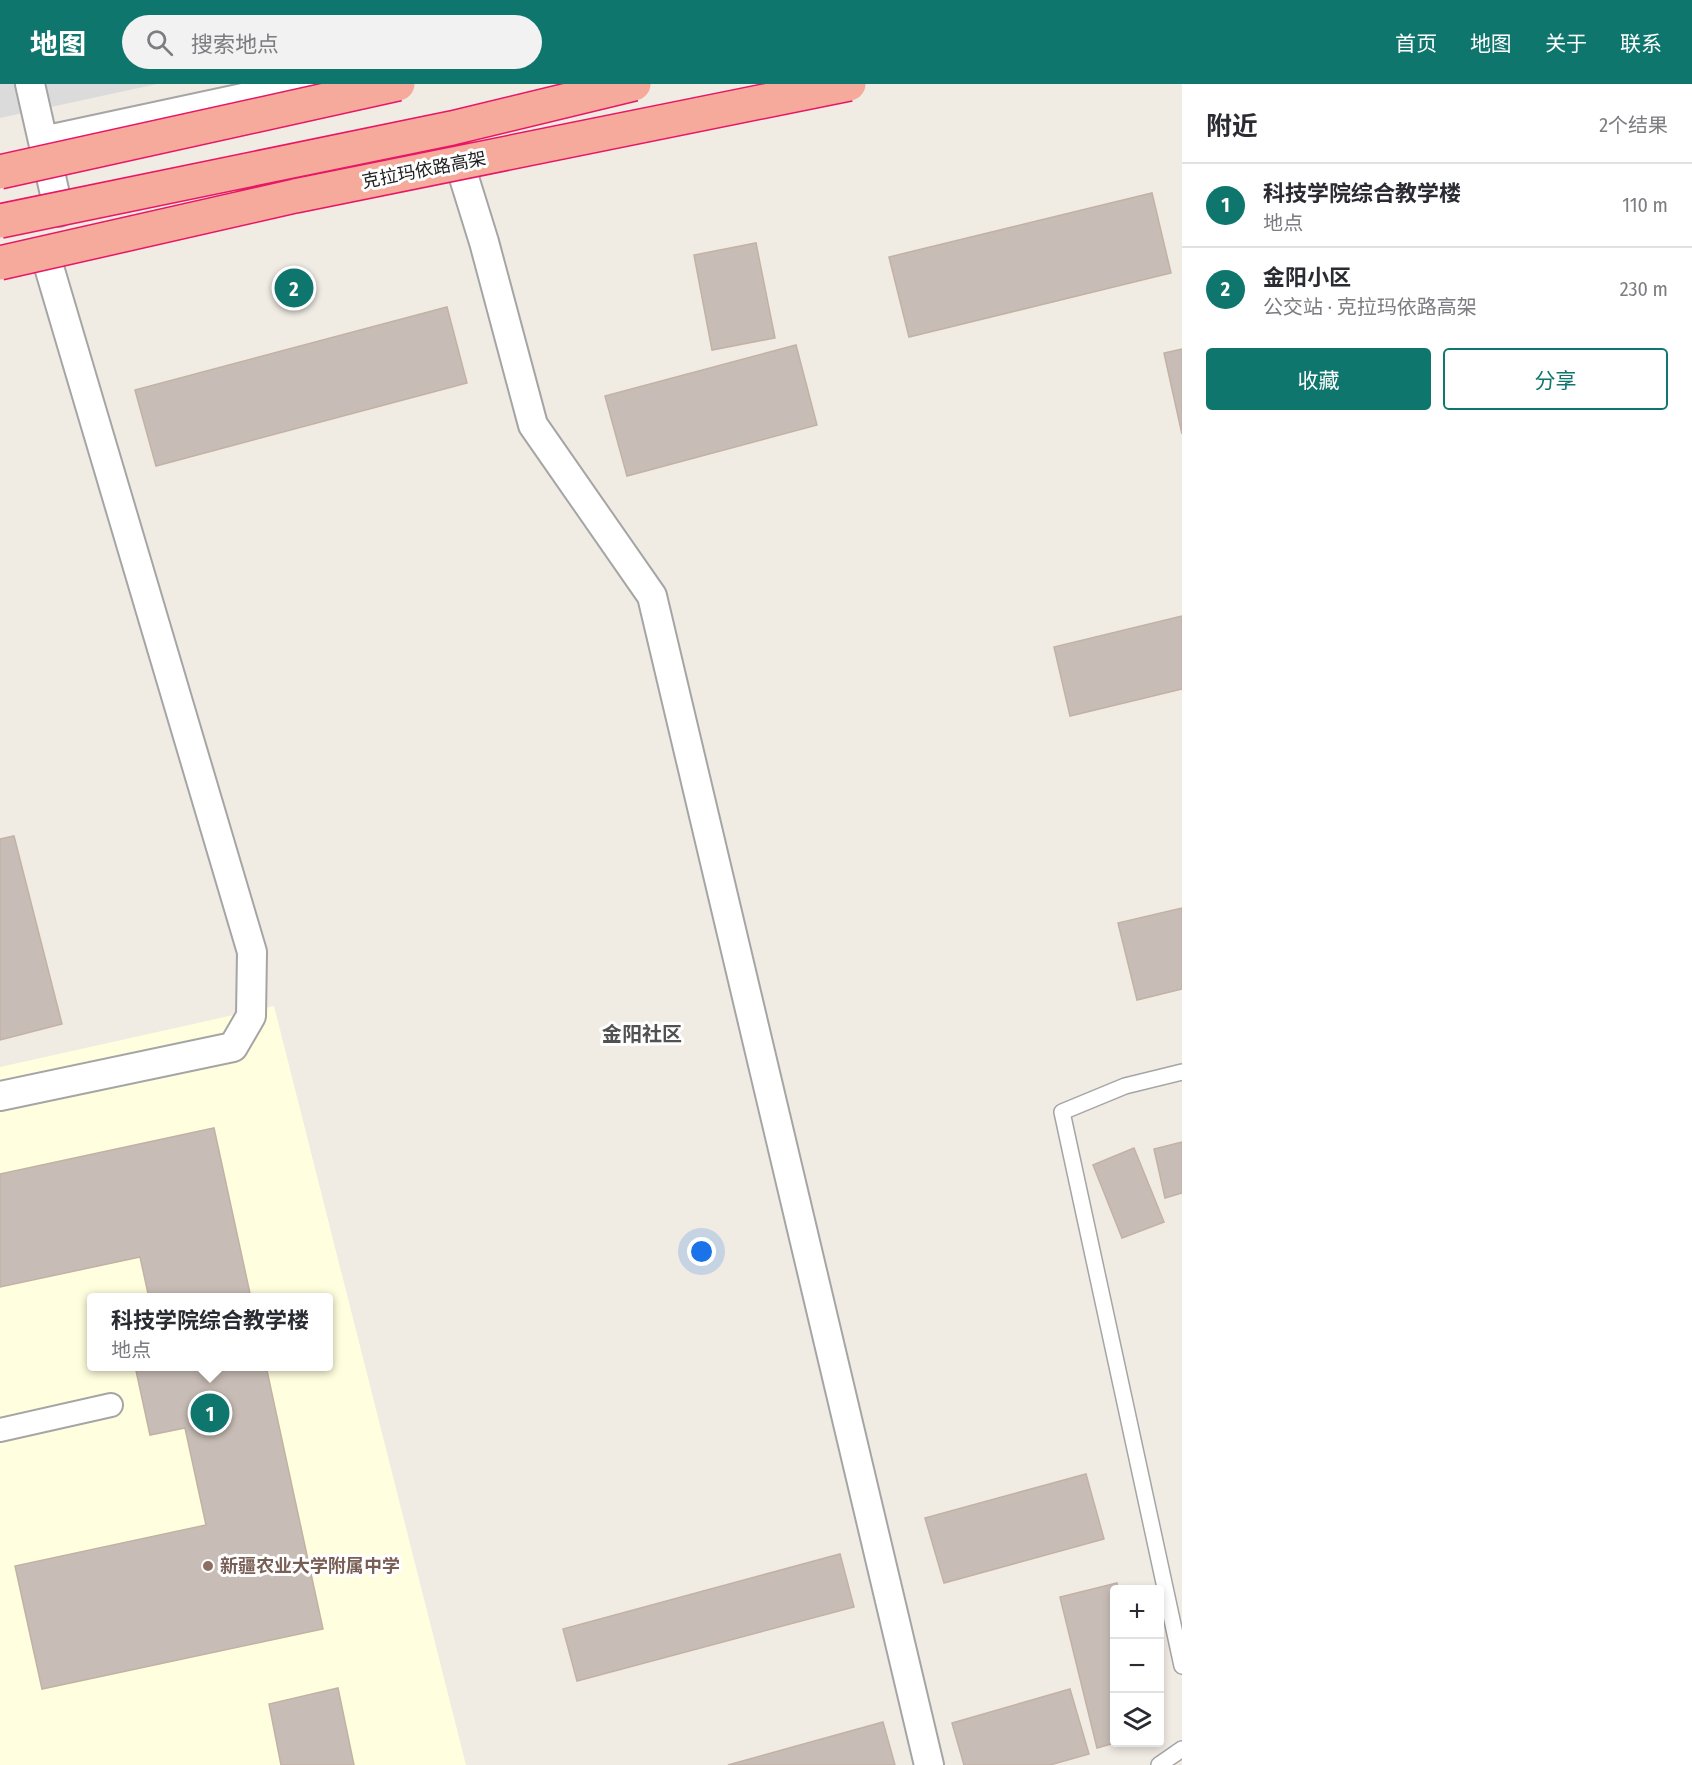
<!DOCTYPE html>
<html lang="zh">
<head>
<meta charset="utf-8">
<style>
	:root { --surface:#fff; --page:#f2f2f3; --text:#2b2b33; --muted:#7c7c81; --line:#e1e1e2; --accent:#0f766e }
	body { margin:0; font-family:"Fira Sans Condensed","Noto Sans SC",sans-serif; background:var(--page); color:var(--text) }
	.controls { position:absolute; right:18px; bottom:18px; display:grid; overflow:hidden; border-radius:6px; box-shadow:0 3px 9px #0003 }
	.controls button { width:54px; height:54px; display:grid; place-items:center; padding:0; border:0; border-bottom:2px solid var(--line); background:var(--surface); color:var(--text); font:30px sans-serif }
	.you { position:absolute; left:702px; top:1168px; width:21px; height:21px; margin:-15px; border:4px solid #fff; border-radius:50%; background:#1a73e8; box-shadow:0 0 0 9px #1a73e833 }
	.badge { display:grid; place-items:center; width:39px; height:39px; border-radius:50%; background:var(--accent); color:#fff; font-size:20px; font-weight:700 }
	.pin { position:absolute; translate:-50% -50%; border:3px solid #fff; box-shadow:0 2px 6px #0006 }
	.popup { position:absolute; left:87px; top:1209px; width:246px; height:78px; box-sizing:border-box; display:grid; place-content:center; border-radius:6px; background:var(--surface); filter:drop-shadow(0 2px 4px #0005); font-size:20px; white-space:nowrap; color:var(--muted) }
	.popup b { font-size:22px; color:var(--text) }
	.popup::after { content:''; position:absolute; left:50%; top:100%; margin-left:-12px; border:12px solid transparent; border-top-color:var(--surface) }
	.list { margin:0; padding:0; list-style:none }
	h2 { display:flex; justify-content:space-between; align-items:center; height:78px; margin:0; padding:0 24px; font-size:26px }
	h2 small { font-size:20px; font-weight:400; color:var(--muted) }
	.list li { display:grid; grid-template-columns:39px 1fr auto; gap:18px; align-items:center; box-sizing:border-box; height:84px; padding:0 24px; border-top:2px solid var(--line) }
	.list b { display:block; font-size:22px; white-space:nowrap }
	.list p { margin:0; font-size:20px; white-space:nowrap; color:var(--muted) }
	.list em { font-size:20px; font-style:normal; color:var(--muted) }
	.actions { display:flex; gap:12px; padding:18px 24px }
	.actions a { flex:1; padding:14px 0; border:2px solid var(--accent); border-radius:6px; text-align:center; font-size:21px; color:var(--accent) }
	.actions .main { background:var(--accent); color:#fff }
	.icon { flex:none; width:33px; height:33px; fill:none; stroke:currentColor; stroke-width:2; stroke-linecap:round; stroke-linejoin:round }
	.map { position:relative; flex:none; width:1182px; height:1681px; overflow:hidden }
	header { display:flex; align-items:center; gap:36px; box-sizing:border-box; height:84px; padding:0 30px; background:var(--accent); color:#fff }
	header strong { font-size:28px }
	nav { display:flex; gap:33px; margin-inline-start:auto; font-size:21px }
	.search { width:420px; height:54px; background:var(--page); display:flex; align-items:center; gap:15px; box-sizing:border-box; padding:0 21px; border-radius:33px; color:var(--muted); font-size:22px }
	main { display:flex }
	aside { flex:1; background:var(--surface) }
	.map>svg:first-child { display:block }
	.residential { fill:#dcdbdb }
	.education { fill:#fffede; fill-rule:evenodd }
	.building { fill:#c8bdb6; stroke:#c3b1a5; stroke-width:1.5 }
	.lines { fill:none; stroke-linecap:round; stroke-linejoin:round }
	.service-casing { stroke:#a5a5a5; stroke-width:18 }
	.pedestrian-casing { stroke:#a5a5a5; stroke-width:26 }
	.minor-casing { stroke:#a5a5a5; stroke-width:32 }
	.service { stroke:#fff; stroke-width:15 }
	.pedestrian { stroke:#fff; stroke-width:22 }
	.minor { stroke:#fff; stroke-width:28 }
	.trunk-bridge-casing { stroke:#e91666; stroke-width:36; stroke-linecap:butt }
	.trunk-bridge { stroke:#f6aa9b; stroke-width:33 }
	.education-dot { fill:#8d6e63; stroke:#fff; stroke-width:2 }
	.labels { text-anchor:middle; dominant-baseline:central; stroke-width:6; stroke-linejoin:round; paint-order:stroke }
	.street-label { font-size:18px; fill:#1e1e1e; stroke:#fff }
	.education-label { font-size:18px; font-weight:bold; fill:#785e54; stroke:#fff; text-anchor:start }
	.neighbourhood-label { font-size:20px; font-weight:bold; fill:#515151; stroke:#fff }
</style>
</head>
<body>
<header>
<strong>地图</strong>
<div class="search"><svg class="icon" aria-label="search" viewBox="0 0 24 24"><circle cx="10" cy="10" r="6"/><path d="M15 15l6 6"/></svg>搜索地点</div>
<nav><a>首页</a><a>地图</a><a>关于</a><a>联系</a></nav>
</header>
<main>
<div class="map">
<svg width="1182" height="1681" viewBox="0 0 1182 1681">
	<rect width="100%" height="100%" fill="#f0ebe3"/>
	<path class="residential" d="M 0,0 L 157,0 L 0,34 Z"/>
	<path class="education" d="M 274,922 L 466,1681 L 0,1681 L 0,983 ZM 92,1214 L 328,1214 L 328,1282 L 92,1282 Z"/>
	<path class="building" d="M 1152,109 L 1171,189 L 909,253 L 889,173 Z
		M 756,159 L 775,254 L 712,266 L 694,171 Z
		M 447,223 L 467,299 L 156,382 L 135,306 Z
		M 796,261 L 817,341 L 627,392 L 605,312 Z
		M 1182,265 L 1182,350 L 1164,269 Z
		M 1182,532 L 1182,605 L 1070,632 L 1054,563 Z
		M 14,752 L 62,940 L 0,956 L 0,755 Z
		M 1182,824 L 1182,905 L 1137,916 L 1118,839 Z
		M 214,1044 L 251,1214 L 149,1214 L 140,1173 L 0,1203 L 0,1090 Z
		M 1182,1058 L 1182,1109 L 1165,1114 L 1154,1065 Z
		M 1134,1064 L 1164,1138 L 1122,1154 L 1093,1081 Z
		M 135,1282 L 266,1282 L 323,1545 L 42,1605 L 15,1482 L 206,1441 L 185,1344 L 150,1351 Z
		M 1086,1390 L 1104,1455 L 944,1499 L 925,1434 Z
		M 840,1470 L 854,1523 L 577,1597 L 563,1545 Z
		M 1117,1499 L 1118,1506 L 1114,1506 L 1114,1658 L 1118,1658 L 1097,1664 L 1060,1513 Z
		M 338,1604 L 354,1681 L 281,1681 L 269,1620 Z
		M 1070,1605 L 1089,1670 L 1050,1681 L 964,1681 L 952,1639 Z
		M 883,1638 L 895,1681 L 728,1681 Z"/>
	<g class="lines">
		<defs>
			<path id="service" d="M 1182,988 L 1125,1002 L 1062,1028 L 1182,1582
				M 1159,1681 L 1182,1665"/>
			<path id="pedestrian" d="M 0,1346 L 111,1321"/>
			<path id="minor" d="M 30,0 L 59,128
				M 43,57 L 308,0
				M 461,84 L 484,158 L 533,341 L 652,512 L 929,1681
				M 0,1012 L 233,963 L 251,932 L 252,868 L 49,183"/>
		</defs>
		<use href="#service" class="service-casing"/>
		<use href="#pedestrian" class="pedestrian-casing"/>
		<use href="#minor" class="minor-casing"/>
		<use href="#service" class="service"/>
		<use href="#pedestrian" class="pedestrian"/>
		<use href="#minor" class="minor"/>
		<defs>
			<path id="trunk-bridge" d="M 0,88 L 398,0
				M 0,137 L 452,44 L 634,0
				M 0,179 L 295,112 L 849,0"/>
		</defs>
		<use href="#trunk-bridge" class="trunk-bridge-casing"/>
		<use href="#trunk-bridge" class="trunk-bridge"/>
	</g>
	<circle class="education-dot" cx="208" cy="1482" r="6"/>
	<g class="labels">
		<g class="street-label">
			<text transform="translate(424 86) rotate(-11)">克拉玛依路高架</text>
		</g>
		<g class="education-label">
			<text x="220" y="1482">新疆农业大学附属中学</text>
		</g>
		<g class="neighbourhood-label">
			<text x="642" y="950">金阳社区</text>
		</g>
	</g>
</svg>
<div class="controls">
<button>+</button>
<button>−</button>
<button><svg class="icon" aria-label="layers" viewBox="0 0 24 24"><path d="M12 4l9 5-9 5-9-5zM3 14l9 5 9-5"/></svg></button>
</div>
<div class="you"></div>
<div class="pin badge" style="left:210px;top:1329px">1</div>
<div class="popup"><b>科技学院综合教学楼</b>地点</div>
<div class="pin badge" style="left:294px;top:204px">2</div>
</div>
<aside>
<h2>附近<small>2个结果</small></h2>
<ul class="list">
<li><span class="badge">1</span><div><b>科技学院综合教学楼</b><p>地点</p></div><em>110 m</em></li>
<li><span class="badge">2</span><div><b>金阳小区</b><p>公交站 · 克拉玛依路高架</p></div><em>230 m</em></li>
</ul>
<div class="actions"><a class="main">收藏</a><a>分享</a></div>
</aside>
</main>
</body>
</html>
